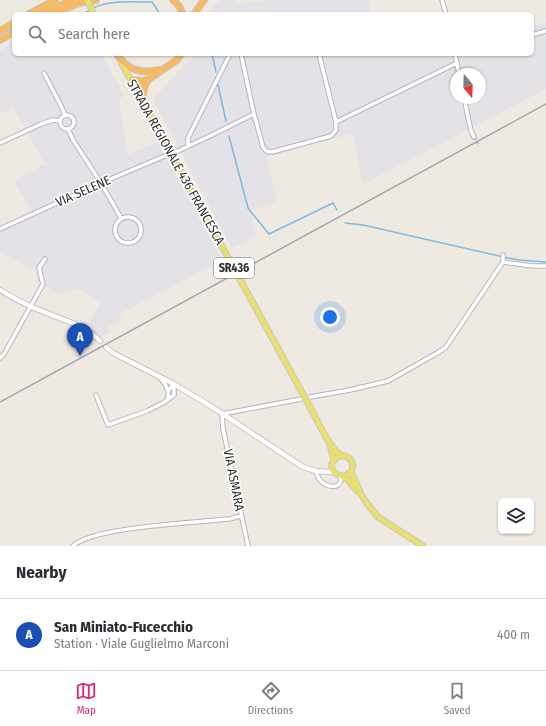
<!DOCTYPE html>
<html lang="en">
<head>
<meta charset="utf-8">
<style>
	:root { --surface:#fff; --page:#f7f7f7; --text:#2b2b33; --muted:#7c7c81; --line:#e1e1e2; --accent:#db2777 }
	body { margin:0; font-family:"Fira Sans Condensed",sans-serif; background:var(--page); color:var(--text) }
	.controls { position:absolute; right:12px; bottom:12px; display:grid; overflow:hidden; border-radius:6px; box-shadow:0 1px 3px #0004 }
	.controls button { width:36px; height:36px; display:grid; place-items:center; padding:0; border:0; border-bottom:1px solid var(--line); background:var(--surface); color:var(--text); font:20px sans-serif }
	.compass { position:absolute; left:450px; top:68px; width:36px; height:36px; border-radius:50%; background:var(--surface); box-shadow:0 1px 3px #0004; rotate:161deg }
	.you { position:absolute; left:330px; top:317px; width:14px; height:14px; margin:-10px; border:3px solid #fff; border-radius:50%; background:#1a73e8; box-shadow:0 0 0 6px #1a73e833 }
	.badge { display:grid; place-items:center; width:26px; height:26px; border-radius:50%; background:var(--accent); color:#fff; font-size:13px; font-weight:700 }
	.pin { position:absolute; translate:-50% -33px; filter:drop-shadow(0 1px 2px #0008) }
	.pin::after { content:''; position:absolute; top:21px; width:14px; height:12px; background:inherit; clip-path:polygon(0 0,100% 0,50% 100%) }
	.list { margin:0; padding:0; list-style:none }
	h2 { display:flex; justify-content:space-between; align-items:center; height:52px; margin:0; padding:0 16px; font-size:17px }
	h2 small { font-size:13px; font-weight:400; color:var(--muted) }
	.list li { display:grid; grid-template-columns:26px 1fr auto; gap:12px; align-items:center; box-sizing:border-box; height:72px; padding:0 16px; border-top:1px solid var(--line) }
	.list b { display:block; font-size:15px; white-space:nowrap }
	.list p { margin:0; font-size:13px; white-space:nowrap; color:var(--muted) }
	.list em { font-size:13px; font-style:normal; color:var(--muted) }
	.icon { flex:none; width:22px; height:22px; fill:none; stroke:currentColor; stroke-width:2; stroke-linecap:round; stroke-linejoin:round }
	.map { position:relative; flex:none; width:546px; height:546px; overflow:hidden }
	.search { position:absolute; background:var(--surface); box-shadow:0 1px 3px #0004; left:12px; right:12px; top:12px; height:44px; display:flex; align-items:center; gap:10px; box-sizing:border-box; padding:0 14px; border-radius:6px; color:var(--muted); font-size:15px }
	.sheet { height:124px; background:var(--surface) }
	nav { display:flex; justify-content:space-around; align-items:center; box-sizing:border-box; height:56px; border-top:1px solid var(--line); background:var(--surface); font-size:11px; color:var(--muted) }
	nav a { display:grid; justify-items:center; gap:2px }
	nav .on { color:var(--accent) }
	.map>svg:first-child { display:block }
	.industrial { fill:#e4e1e7; fill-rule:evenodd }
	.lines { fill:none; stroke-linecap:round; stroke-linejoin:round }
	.stream { stroke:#7dbae7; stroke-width:1.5 }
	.street-tunnel { stroke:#c7c4bd; stroke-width:3.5; stroke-dasharray:3.5 2; stroke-linecap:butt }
	.street-casing { stroke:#b4b5bf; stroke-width:5.5 }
	.secondary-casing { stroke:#b4b5bf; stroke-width:6 }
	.primary-casing { stroke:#c8c8c8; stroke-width:7 }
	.highway-casing { stroke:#c8c8c8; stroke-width:8 }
	.street { stroke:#fff; stroke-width:3.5 }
	.secondary { stroke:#fff; stroke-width:4.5 }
	.primary { stroke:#e8df6c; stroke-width:5 }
	.highway { stroke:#f4ba66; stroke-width:6 }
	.rail { stroke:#a4a4b6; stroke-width:1.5 }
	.primary-bridge-casing { stroke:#c8c8c8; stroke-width:7; stroke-linecap:butt }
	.primary-bridge { stroke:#e8df6c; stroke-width:5 }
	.labels { text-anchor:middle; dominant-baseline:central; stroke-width:3; stroke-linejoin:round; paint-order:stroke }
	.shield { fill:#fff; stroke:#6c6c6c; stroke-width:1 }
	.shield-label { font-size:12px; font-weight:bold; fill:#2d2d2d }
	.street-label { font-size:13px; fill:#2d2d2d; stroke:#fff }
</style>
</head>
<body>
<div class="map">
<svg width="546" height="546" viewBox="0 0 546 546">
	<rect width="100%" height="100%" fill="#eeeae1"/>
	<path class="industrial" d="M 221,0 L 236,0 L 237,4 L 272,0 L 368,0 L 371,14 L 208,14 L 216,3 Z
		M 546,22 L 546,89 L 363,184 L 353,133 L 267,157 L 277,201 L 250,211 L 256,237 L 232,248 L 153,99 L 170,81 L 193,56 L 193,54 L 532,54 L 532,27 ZM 456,74 L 480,74 L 480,98 L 456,98 Z
		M 14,41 L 14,54 L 102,54 L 124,96 L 119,99 L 127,155 L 158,142 L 222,260 L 119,314 L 122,320 L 108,327 L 110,332 L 100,337 L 88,327 L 100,302 L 80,289 L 58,294 L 37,281 L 36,271 L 0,252 L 0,227 L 1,225 L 31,211 L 14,181 L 45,164 L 13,107 L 0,114 L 0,51 Z"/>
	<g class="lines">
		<path class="stream" d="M 93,8 C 111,0 132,2 152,2 L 160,14
			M 83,14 L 90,10
			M 212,54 L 216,72
			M 218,85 L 226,121
			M 229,136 L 248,208 L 251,212 L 269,234 L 333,203 L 337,210
			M 345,223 L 363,225 L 508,258 L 519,260 L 546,262"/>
		<path class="street-tunnel" d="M 474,137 L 478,144"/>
		<defs>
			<path id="street" d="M 442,0 L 446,14
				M 532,35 L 546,31
				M 241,54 L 254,114 L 263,147 L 266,151 L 272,152 L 331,136 L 336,130 L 336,122 L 319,54
				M 455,54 L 459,74
				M 44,73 L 61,106 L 65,115
				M 464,98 L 471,131 L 474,137
				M60 122a7 7 0 1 1 14 0a7 7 0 1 1-14 0Z
				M 336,122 L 457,63
				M 68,129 L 73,140 L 101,183 L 121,218
				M 0,143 L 41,124 L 53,120 L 60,121
				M 188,146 L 188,138 L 230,54
				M 176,152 L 214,134 L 254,114
				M115 230a13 13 0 1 1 26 0a13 13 0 1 1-26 0Z
				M 0,229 L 101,183 L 167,155
				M 503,255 L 503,262
				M 503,262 L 533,266 L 546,266
				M 0,358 L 4,354 L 43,284 L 39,268 L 45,259
				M 160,378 L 165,384 L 168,391
				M 96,395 L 108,425 L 147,411 L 163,403 L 174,395 L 174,384
				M 310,397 L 350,390 L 388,381 L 439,352 L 446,347 L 450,341 L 503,262
				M 168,399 C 168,392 168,389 174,384
				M 316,471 C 317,475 318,478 320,480 C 326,487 339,490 341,480 L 340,476
				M 73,546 C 80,539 92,537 101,534 C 143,525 186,523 229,519 L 241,516
				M 248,546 L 223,429 L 222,414 L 301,399"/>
			<path id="secondary" d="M 0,290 C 10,296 20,302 30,306 C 53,317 83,323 100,341
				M 106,347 L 113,353 L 174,384 L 209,405 L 303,467 L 316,471 L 331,472 L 335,473"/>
			<path id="primary" d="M 121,62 L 157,128
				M 310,407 C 319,423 327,445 342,456
				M 330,445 L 334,460
				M 351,472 L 361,494 L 366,502 L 378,517 L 423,546
				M 344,476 C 350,474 355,469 352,462 C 347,450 329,457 332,469 C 334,476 340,474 344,477 C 348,479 354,487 357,491"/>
			<path id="highway" d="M 173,0 L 179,6 L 183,14
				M 85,2 L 96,0
				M 29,14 L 55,0
				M 41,14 L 73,0
				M 53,14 L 74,5 L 88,0
				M 194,14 L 204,0
				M 0,31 L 14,23
				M 0,40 L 14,32
				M 118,56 C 129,70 141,74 159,70
				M 132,80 L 142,81 L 149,79 L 171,64 L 177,60 L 181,54
				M 143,102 C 143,93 143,86 149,79"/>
		</defs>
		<use href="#street" class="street-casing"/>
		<use href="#secondary" class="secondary-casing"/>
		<use href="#primary" class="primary-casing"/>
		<use href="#highway" class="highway-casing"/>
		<use href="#street" class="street"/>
		<use href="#secondary" class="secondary"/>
		<use href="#primary" class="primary"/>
		<use href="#highway" class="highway"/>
		<path class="rail" d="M 0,402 L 546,104"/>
		<defs>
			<path id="primary-bridge" d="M 87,0 L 94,14
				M 157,128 L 310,407"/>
		</defs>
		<use href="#primary-bridge" class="primary-bridge-casing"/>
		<use href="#primary-bridge" class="primary-bridge"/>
	</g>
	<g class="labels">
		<rect class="shield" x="214" y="258" width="40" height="20" rx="3"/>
		<g class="shield-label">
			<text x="234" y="268">SR436</text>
		</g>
		<g class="street-label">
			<text transform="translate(176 162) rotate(61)">STRADA REGIONALE 436 FRANCESCA</text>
			<text transform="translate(83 191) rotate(-24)">VIA SELENE</text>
			<text transform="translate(234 480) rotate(79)">VIA ASMARA</text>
		</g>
	</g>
</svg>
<div class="controls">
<button><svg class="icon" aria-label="layers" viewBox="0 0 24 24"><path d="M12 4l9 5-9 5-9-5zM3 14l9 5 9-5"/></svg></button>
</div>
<svg class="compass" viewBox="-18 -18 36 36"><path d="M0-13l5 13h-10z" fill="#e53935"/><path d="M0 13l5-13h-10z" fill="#7c7c81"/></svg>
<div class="you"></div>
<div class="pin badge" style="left:80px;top:356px;background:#1a4fb4">A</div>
<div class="search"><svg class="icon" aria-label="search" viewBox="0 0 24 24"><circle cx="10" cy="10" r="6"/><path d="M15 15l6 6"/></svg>Search here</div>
</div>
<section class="sheet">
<h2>Nearby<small></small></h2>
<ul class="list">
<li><span class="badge" style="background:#1a4fb4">A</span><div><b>San Miniato-Fucecchio</b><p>Station · Viale Guglielmo Marconi</p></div><em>400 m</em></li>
</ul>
</section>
<nav>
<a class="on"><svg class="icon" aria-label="map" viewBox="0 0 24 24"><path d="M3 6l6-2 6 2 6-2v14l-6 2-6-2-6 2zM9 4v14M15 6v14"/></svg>Map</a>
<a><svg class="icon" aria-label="directions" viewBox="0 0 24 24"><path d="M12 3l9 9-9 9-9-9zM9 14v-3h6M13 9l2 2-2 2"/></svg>Directions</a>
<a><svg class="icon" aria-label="saved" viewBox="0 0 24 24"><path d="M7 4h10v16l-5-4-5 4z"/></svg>Saved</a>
</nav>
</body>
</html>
